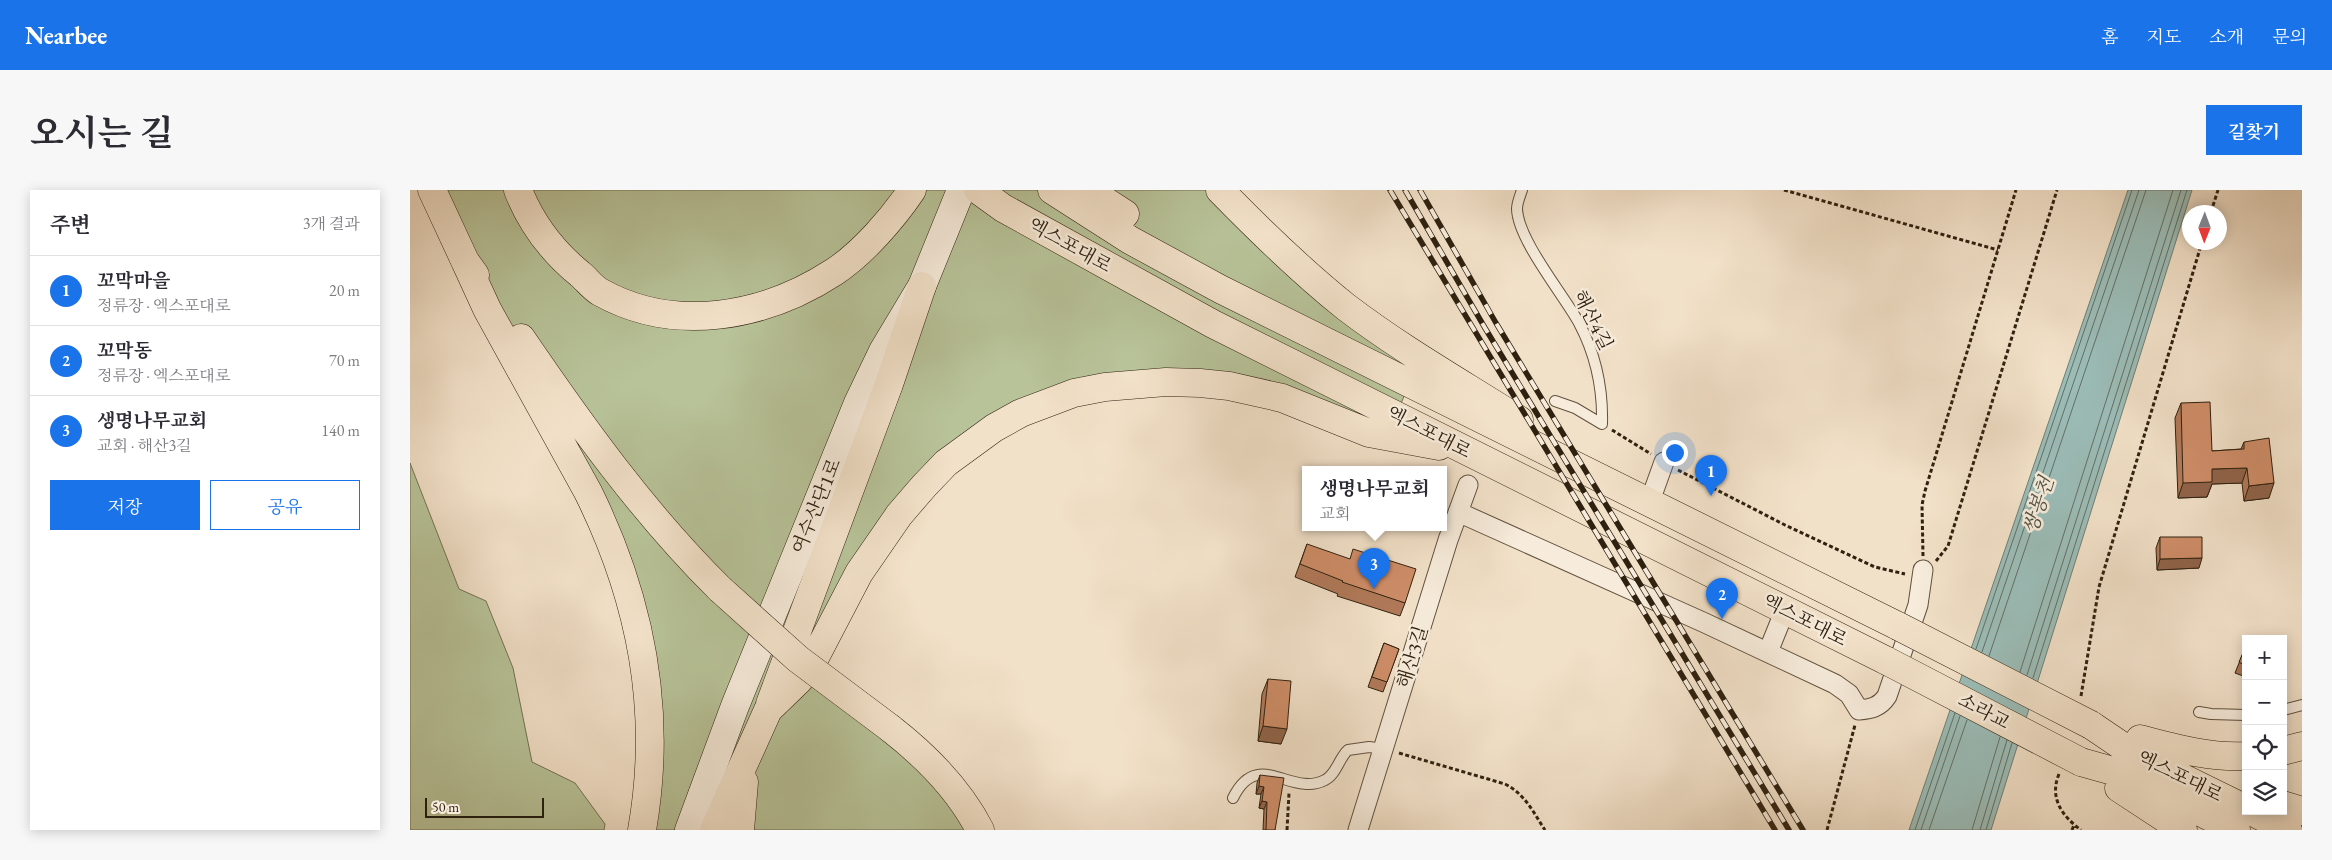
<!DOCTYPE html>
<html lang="ko">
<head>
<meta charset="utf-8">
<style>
	:root { --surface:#fff; --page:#f7f7f7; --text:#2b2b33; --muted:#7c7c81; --line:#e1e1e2; --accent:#1a73e8 }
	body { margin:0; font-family:"EB Garamond","Noto Serif KR",serif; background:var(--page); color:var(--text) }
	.controls { position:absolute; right:15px; bottom:15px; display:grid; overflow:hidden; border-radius:0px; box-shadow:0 2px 12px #0003 }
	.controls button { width:45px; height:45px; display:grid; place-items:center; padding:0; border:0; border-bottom:1px solid var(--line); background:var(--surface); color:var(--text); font:25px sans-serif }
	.compass { position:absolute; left:1772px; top:15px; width:45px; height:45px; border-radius:50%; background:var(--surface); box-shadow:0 2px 12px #0003; rotate:181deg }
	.scale { position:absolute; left:15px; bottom:12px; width:119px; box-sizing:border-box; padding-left:5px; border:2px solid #2f2110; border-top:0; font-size:14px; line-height:18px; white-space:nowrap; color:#2f2110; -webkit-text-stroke:4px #f7ecdc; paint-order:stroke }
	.you { position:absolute; left:1264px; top:262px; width:18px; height:18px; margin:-12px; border:4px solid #fff; border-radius:50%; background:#1a73e8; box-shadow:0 0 0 8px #1a73e833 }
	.badge { display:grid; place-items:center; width:32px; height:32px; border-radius:50%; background:var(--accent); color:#fff; font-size:16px; font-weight:700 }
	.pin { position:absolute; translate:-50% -41px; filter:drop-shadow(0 1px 2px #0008) }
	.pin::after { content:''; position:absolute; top:26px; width:18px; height:15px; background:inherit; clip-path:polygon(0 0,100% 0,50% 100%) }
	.popup { position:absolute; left:892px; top:276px; width:145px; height:65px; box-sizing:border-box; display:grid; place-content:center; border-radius:0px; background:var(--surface); filter:drop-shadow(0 1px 4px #0005); font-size:16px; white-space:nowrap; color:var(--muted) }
	.popup b { font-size:19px; color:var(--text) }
	.popup::after { content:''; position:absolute; left:50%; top:100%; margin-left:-10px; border:10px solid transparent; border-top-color:var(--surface) }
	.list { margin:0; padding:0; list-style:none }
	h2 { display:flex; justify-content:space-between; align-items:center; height:65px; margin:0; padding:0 20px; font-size:21px }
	h2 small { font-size:16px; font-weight:400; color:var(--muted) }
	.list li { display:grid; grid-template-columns:32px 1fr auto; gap:15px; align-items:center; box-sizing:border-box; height:70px; padding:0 20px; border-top:1px solid var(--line) }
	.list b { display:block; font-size:19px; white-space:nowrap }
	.list p { margin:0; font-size:16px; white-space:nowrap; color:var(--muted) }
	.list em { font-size:16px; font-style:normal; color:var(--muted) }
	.actions { display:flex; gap:10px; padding:15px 20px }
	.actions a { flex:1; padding:11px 0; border:1px solid var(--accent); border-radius:0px; text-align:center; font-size:18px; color:var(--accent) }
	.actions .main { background:var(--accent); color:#fff }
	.icon { flex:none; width:28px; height:28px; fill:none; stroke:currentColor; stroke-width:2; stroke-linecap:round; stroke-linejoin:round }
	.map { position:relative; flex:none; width:1892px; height:640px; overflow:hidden; border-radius:0px }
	header { display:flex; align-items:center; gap:30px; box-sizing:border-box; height:70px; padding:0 25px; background:var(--accent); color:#fff }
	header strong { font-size:24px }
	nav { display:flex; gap:28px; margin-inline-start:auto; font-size:18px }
	.intro { display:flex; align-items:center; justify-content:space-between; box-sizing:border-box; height:120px; padding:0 30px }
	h1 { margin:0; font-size:35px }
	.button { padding:12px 22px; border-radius:0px; background:var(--accent); color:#fff; font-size:18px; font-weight:700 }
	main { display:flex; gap:30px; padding:0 30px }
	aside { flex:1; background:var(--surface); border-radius:0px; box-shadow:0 2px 12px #0003 }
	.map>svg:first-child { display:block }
	.green { fill:#b8c399; stroke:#747254 }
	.water { fill:#9bbdb8; stroke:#707f75 }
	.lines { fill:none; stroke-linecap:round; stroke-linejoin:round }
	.shore { stroke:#656f64; stroke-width:1 }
	.lane-casing { stroke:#60513e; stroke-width:12 }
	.street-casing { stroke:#60513e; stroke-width:21 }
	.secondary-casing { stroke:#2f2110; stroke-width:29 }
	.highway-casing { stroke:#2f2110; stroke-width:29 }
	.path { stroke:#2f2110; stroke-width:3; stroke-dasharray:4 2.5; stroke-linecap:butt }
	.lane { stroke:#f7ecdc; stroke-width:10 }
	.street { stroke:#f7ecdc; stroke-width:19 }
	.secondary { stroke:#f7ecdc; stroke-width:28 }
	.highway { stroke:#f2e1c9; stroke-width:28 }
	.rail-casing { stroke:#2f2110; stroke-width:5.5 }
	.rail { stroke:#f7ecdc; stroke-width:4; stroke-dasharray:11; stroke-linecap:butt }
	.highway-bridge-casing { stroke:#2f2110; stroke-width:29; stroke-linecap:butt }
	.highway-bridge { stroke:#f2e1c9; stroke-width:28 }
	.wall { fill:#b17959; stroke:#2f2110 }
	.shaded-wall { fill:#906349; stroke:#2f2110 }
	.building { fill:#ce8d68; stroke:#2f2110 }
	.labels { text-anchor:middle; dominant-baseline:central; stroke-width:5; stroke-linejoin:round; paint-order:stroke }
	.street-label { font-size:19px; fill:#2f2110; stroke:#f7ecdc }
	.water-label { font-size:20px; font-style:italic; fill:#4f5042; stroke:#f7ecdc }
</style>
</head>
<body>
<header>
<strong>Nearbee</strong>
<nav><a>홈</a><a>지도</a><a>소개</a><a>문의</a></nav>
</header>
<div class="intro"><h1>오시는 길</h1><a class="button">길찾기</a></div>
<main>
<aside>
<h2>주변<small>3개 결과</small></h2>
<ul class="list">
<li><span class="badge">1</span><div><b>꼬막마을</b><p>정류장 · 엑스포대로</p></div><em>20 m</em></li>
<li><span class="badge">2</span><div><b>꼬막동</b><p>정류장 · 엑스포대로</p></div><em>70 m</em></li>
<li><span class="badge">3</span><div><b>생명나무교회</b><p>교회 · 해산3길</p></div><em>140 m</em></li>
</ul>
<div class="actions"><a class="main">저장</a><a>공유</a></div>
</aside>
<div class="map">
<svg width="1892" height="640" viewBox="0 0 1892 640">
	<rect width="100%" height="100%" fill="#f2e1c9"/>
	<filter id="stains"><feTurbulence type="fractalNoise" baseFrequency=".004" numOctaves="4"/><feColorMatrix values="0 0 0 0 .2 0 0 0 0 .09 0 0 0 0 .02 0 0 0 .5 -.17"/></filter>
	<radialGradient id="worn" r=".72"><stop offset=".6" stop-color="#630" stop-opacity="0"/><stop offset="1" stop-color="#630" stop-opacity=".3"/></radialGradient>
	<path class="green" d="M 22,0 L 810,0 L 1010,168 L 977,247 L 889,214 L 695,197 L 536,273 L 401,475 L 570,640 L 232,640 L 230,446 Z
		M 0,273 L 49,399 L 76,411 L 103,478 L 122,572 L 165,593 L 195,634 L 194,640 L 0,640 Z"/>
	<path class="water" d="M 1718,0 L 1782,0 L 1581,640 L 1499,640 Z"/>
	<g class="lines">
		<path class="shore" d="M 1566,459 L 1722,0
			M 1572,462 L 1729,0
			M 1579,466 L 1736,0
			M 1610,482 L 1763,0
			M 1617,485 L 1771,0
			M 1623,488 L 1777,0
			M 1505,640 L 1545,523
			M 1511,640 L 1550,526
			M 1519,640 L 1557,530
			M 1562,640 L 1590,547
			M 1570,640 L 1597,550
			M 1576,640 L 1602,553"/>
		<defs>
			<path id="lane" d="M 1112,0 C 1110,6 1107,13 1107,19 C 1108,50 1153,104 1169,133 C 1186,165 1193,198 1192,234 L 1165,218 L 1145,211
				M 1873,520 L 1892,515
				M 1789,522 L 1801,524 L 1836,525
				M 823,608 C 848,557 881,608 915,590 C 926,585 929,568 938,560 L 959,557 L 974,559"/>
			<path id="street" d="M 1240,311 L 1254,272
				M 1048,322 L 1295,433 L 1425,494 L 1439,504 L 1449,520 C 1461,519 1470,517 1477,506 L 1508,415 L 1513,380
				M 1358,462 L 1375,420
				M 948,640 L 1038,350 L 1058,295"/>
			<path id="secondary" d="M 279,640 L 325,516 L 448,213 L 473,161 L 512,96 L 551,0"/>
			<path id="highway" d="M 22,0 L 55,71 L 65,85
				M 108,0 C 121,33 143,62 170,84 C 177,90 183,98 190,102 C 265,144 355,127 424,82 C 453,63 483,28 502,0
				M 568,0 L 593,18 L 803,134 L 1477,471
				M 642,0 L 720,50 L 810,99 L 1488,436
				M 678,0 L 715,24
				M 810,0 C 850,41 891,81 936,117 C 991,159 1051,193 1109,230
				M 55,71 L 77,119 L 178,302 C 231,409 253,520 232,640
				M 111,148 C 171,236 234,324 310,399
				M 360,514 L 479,194 L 512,96
				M 1681,535 L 1724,564 L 1836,619
				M 480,538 C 516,566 549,599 570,640
				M 1730,549 C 1765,558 1799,568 1836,566
				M 1873,561 L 1892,556
				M 1671,572 L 1717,585 L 1826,640
				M 1709,598 L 1773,640
				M 1873,615 L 1892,621
				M 1841,621 L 1878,640
				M 304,640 L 358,520 L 388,491 L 401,475 L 449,383 L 489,325 L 514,296 L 536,273 L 584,238 L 611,223 L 664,203 L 695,197 L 756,192 L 790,193 L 819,196 L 872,208 L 959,243 L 1029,256
				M 330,640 L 334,592"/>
		</defs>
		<use href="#lane" class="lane-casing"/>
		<use href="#street" class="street-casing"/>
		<use href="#secondary" class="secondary-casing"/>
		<use href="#highway" class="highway-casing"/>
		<path class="path" d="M 1374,0 L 1588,60
			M 1801,22 L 1808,0
			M 1202,240 L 1241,264
			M 1268,280 L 1375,335 L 1465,377 L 1495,384
			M 1513,366 L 1512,315 L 1515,301 L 1606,0
			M 1526,371 L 1538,356 L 1647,0
			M 1671,506 L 1689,397 L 1792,52
			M 989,563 L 1095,594 C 1115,604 1123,622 1135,640
			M 1649,584 C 1639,608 1652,626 1671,640
			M 877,640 L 879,603
			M 1417,640 L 1445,535
			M 1662,640 L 1664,635"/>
		<use href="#lane" class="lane"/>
		<use href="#street" class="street"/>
		<use href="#secondary" class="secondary"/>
		<use href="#highway" class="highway"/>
		<defs>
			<path id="rail" d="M 980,0 L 1365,640
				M 995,0 L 1075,138 L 1379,640
				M 1010,0 L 1086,133 L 1393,640"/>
		</defs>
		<use href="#rail" class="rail-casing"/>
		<use href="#rail" class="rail"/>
		<defs>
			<path id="highway-bridge" d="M 310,399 L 388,469 L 480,538
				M 1488,436 L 1681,535
				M 1477,471 L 1671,572"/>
		</defs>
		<use href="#highway-bridge" class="highway-bridge-casing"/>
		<use href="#highway-bridge" class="highway-bridge"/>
	</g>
	<path class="wall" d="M 1771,213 L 1802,261 L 1831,259 L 1834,252 L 1859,308 L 1834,311 L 1832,293 L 1802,294 L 1797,307 L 1768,308 L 1765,228 Z
		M 1750,347 L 1789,378 L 1747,380 L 1746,358 Z
		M 897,354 L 995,413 L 990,426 L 927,406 L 928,404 L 885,387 Z
		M 974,453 L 989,459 L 973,502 L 958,497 Z
		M 1836,456 L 1836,487 L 1825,483 Z
		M 858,489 L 871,554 L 848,551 L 852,504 Z
		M 850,585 L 865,640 L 853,640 L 854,619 L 849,618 L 851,604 L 846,604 L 847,593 Z"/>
	<path class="shaded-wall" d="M 1837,278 L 1832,293 L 1802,294 L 1797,307 L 1768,308 L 1773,293 L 1802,279 Z
		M 1864,293 L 1859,308 L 1834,311 L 1839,296 Z
		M 1792,368 L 1789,378 L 1747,380 L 1750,369 Z
		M 853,536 L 877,539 L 871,554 L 848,551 Z
		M 849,596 L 854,597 L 851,604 L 846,604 Z
		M 852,611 L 857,612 L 854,619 L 849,618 Z"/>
	<path class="building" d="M 1800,212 L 1802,261 L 1834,259 L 1834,252 L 1859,248 L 1864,293 L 1839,296 L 1837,278 L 1802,279 L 1802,292 L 1773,293 L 1771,213 Z
		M 1750,347 L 1792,347 L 1792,368 L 1750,369 Z
		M 897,354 L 940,369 L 943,359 L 1006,379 L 995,413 L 932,392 L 933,391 L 890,374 Z
		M 974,453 L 989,459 L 977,492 L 962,487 Z
		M 1836,456 L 1836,476 L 1829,472 Z
		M 858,489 L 881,491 L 877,539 L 853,536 Z
		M 850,585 L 874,588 L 865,640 L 856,640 L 857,612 L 852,611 L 854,597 L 849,596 Z"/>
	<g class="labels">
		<g class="street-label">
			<text transform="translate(660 55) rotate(29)">엑스포대로</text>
			<text transform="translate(1183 130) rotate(63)">해산4길</text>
			<text transform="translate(1019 242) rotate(27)">엑스포대로</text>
			<text transform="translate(406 316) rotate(-68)">여수산단1로</text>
			<text transform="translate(1395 430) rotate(27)">엑스포대로</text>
			<text transform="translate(1002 467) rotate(-73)">해산3길</text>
			<text transform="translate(1574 521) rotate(28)">소라교</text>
			<text transform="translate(1770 586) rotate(26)">엑스포대로</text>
		</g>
		<g class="water-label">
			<text transform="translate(1628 315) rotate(-72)">쌍봉천</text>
		</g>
	</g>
	<rect width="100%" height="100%" filter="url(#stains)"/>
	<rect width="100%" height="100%" fill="url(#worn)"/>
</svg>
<div class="controls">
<button>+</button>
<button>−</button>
<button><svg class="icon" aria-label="locate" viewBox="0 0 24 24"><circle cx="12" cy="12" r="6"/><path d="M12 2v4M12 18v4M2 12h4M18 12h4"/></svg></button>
<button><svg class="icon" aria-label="layers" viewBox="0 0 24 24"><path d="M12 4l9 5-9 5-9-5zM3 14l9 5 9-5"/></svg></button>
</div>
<svg class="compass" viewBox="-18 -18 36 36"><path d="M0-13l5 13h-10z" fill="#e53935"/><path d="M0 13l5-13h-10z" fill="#7c7c81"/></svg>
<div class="scale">50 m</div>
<div class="you"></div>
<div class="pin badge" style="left:1301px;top:306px">1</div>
<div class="pin badge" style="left:1312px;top:429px">2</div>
<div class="pin badge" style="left:964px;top:399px">3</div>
<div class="popup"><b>생명나무교회</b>교회</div>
</div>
</main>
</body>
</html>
